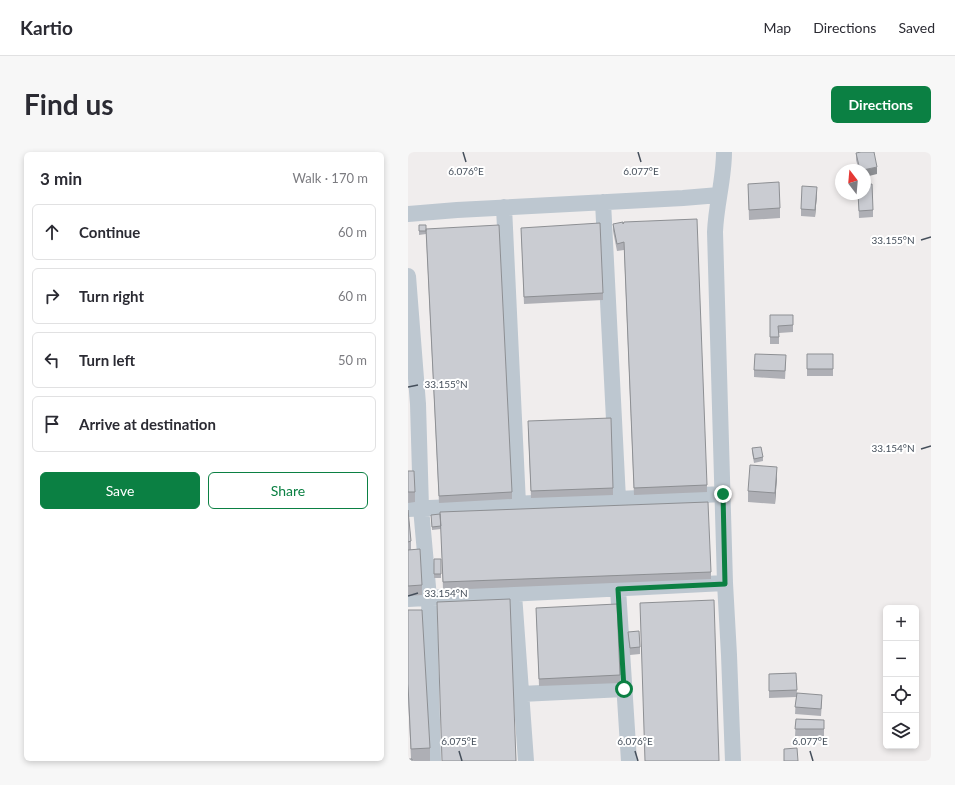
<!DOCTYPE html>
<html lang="en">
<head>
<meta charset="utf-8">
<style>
	:root { --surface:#fff; --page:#f7f7f7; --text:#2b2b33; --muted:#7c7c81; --line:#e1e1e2; --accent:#0b8043 }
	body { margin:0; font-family:Lato,sans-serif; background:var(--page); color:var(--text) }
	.controls { position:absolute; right:12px; bottom:12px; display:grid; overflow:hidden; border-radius:6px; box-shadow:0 2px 6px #0003 }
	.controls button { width:36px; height:36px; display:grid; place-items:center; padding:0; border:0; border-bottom:1px solid var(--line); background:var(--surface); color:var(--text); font:20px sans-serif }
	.compass { position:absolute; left:427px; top:12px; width:36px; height:36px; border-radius:50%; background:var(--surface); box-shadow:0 2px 6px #0003; rotate:344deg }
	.stop { position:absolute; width:12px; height:12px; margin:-9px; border:3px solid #0b8043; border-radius:50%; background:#fff }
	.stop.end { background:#0b8043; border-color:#fff; box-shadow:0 1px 4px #0008 }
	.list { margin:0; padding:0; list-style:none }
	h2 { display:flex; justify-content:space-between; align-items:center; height:52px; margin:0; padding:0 16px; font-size:17px }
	h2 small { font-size:13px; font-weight:400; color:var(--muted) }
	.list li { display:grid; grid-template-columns:26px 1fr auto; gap:12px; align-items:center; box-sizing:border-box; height:56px; margin:0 8px 8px; padding:0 8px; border:1px solid var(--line); border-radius:6px }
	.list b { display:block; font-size:15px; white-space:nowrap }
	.list em { font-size:13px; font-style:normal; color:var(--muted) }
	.actions { display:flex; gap:8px; padding:12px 16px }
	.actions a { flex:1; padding:9px 0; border:1px solid var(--accent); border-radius:6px; text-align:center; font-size:14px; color:var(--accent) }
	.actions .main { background:var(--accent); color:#fff }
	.icon { flex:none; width:22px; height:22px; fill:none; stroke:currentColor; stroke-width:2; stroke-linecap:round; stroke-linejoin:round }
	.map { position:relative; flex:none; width:523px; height:609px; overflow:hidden; border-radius:6px }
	header { display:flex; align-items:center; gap:24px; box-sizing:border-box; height:56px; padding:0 20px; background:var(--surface); border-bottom:1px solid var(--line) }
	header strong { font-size:19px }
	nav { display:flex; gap:22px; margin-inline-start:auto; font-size:14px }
	.intro { display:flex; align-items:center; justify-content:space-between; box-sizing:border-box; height:96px; padding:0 24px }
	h1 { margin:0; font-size:28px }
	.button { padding:10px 18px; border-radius:6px; background:var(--accent); color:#fff; font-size:14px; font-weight:700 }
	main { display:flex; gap:24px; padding:0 24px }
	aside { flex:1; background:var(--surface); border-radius:6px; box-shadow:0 2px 6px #0003 }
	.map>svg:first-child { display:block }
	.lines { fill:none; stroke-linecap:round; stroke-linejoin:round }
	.minor { stroke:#bdc7d0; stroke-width:16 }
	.wall { fill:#aeafb5 }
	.shaded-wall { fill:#8d8f93 }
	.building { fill:#caccd2; stroke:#8d8f93 }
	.route { stroke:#0b8043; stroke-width:5 }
	.ticks { fill:none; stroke:#454f5b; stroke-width:1.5 }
	.ticks-label { font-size:10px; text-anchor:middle; fill:#454f5b; stroke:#fff; stroke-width:4; stroke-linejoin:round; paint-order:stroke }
</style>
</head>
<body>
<header>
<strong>Kartio</strong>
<nav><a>Map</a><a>Directions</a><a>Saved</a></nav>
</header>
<div class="intro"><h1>Find us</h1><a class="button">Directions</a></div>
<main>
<aside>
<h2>3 min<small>Walk · 170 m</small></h2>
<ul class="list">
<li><svg class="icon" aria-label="ahead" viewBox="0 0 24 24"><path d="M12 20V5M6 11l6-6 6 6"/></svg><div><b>Continue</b></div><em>60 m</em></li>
<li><svg class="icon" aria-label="right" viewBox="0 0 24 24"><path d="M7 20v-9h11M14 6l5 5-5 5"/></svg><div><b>Turn right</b></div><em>60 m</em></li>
<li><svg class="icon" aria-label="left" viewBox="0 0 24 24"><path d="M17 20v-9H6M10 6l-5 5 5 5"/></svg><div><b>Turn left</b></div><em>50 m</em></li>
<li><svg class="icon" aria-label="arrive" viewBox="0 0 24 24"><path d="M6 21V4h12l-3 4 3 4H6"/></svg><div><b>Arrive at destination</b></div></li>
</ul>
<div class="actions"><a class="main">Save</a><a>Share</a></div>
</aside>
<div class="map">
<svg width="523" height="609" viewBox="0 0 523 609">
	<rect width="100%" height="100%" fill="#f0eded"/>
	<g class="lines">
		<path class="minor" d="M 316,0 C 316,27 308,53 307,80 L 317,431 L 321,503 L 325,609
			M 195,50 L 210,347
			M 96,55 L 110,352
			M 0,62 L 49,58 L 275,46 L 311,43
			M 0,124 L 10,252 L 13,356 L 21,446 L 25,609
			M 0,357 L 315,342
			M 210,437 L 221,609
			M 106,442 L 118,609
			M 0,447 L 317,431
			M 113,542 L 216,537"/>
	</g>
	<path class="wall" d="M 448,1 L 469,22 L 457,18 L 451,18 L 448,8 Z
		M 340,32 L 372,56 L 372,66 L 341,68 Z
		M 409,42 L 407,65 L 393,64 L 393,57 Z
		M 450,42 L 465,58 L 465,65 L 451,66 Z
		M 205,72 L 215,72 L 299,333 L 299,340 L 226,343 L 216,98 L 209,99 L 205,79 Z
		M 11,73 L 18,77 L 104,340 L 104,347 L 31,351 L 18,82 L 11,83 Z
		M 113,76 L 195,141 L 195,148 L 116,152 Z
		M 362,163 L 385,163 L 385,180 L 371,181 L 371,192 L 362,192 Z
		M 399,202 L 425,202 L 425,224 L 399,224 Z
		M 378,210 L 377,227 L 346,225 L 346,218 Z
		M 120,276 L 205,336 L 205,343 L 123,346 Z
		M 344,296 L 355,305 L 355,309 L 346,311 L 344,300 Z
		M 0,319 L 7,340 L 7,350 L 0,351 Z
		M 369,325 L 367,352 L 340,350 L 340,339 Z
		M 0,358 L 3,389 L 3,398 L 14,433 L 14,443 L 0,444 Z
		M 23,363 L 303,420 L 303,427 L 35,438 L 33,377 L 24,378 Z
		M 26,407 L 33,407 L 33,426 L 26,426 Z
		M 128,456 L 212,523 L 212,531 L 131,534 Z
		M 0,458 L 22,596 L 22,609 L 0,609 L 3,607 L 0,545 Z
		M 220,480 L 232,495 L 232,502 L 222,503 Z
		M 388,521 L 389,541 L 414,550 L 413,564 L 387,562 L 388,545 L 361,546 L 361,522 Z
		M 388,567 L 416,568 L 416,584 L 387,584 Z"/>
	<path class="shaded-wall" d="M 469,15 L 469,22 L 457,25 L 457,18 L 455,18 Z
		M 409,35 L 409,42 L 407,65 L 407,58 Z
		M 369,315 L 369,325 L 367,352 L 367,341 Z"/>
	<path class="building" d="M 453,0 L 466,0 L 469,15 L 455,18 L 452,18 L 448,1 Z
		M 371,30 L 372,56 L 341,58 L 340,32 Z
		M 464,32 L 465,58 L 451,59 L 450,42 L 457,42 L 457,33 Z
		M 394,34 L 409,35 L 407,58 L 393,57 Z
		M 289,67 L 299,333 L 226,336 L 216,90 L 209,92 L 205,72 L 215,70 L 215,72 L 216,70 Z
		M 192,71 L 195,141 L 116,145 L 113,76 Z
		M 11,73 L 18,73 L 18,79 L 11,79 Z
		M 91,73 L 104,340 L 31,344 L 18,77 Z
		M 362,163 L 385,163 L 385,173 L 370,174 L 371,185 L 362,185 Z
		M 347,202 L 378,203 L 377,219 L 346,218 Z
		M 399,202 L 425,202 L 425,217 L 399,217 Z
		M 203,266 L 205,336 L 123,339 L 120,269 Z
		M 353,295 L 355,305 L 346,307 L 344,296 Z
		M 342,313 L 369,315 L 367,341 L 340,339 Z
		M 0,319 L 6,319 L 7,340 L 0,340 Z
		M 300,350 L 303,420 L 35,430 L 32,360 Z
		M 0,358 L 3,389 L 0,390 Z
		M 32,362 L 33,374 L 24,375 L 23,363 Z
		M 12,397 L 14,433 L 0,434 L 0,398 Z
		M 26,407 L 33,407 L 33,422 L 26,422 Z
		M 102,447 L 108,609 L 34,609 L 29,450 Z
		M 306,448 L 311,609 L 237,609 L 232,451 Z
		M 209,452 L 212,523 L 131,527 L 128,456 Z
		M 0,458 L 14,458 L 22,596 L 3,597 L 0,532 Z
		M 231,479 L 232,495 L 222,496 L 220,480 Z
		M 388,521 L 389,538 L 361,539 L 361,522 Z
		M 389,541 L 414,543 L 413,557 L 387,555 Z
		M 388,567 L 416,568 L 416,577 L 387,577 Z
		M 389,596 L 390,609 L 376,609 L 376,597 Z
		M 0,607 L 4,607 L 4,609 L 0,609 Z"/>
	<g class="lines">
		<path class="route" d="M 216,537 L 210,437 L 317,432 L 315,342"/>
	</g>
	<path class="ticks" d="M 55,0 L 58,10M 230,0 L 233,10M 513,88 L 523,85M 0,235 L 10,233M 513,297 L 523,294M 0,444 L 10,441M 51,599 L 54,609M 227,599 L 230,609M 402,599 L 405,609"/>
	<g class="ticks-label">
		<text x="58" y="23">6.076°E</text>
		<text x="233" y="23">6.077°E</text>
		<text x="485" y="92">33.155°N</text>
		<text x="38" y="236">33.155°N</text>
		<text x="485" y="300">33.154°N</text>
		<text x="38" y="445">33.154°N</text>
		<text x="51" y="593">6.075°E</text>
		<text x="227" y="593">6.076°E</text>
		<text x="402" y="593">6.077°E</text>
	</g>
</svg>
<div class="controls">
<button>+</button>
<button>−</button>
<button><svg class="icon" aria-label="locate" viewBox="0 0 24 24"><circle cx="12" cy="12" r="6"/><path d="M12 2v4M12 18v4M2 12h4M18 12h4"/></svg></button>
<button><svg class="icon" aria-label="layers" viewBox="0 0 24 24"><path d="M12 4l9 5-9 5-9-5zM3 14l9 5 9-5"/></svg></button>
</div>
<svg class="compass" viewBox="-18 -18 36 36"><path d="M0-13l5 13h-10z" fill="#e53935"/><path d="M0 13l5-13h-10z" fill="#7c7c81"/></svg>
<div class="stop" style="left:216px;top:537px"></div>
<div class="stop end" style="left:315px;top:342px"></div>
</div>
</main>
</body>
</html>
